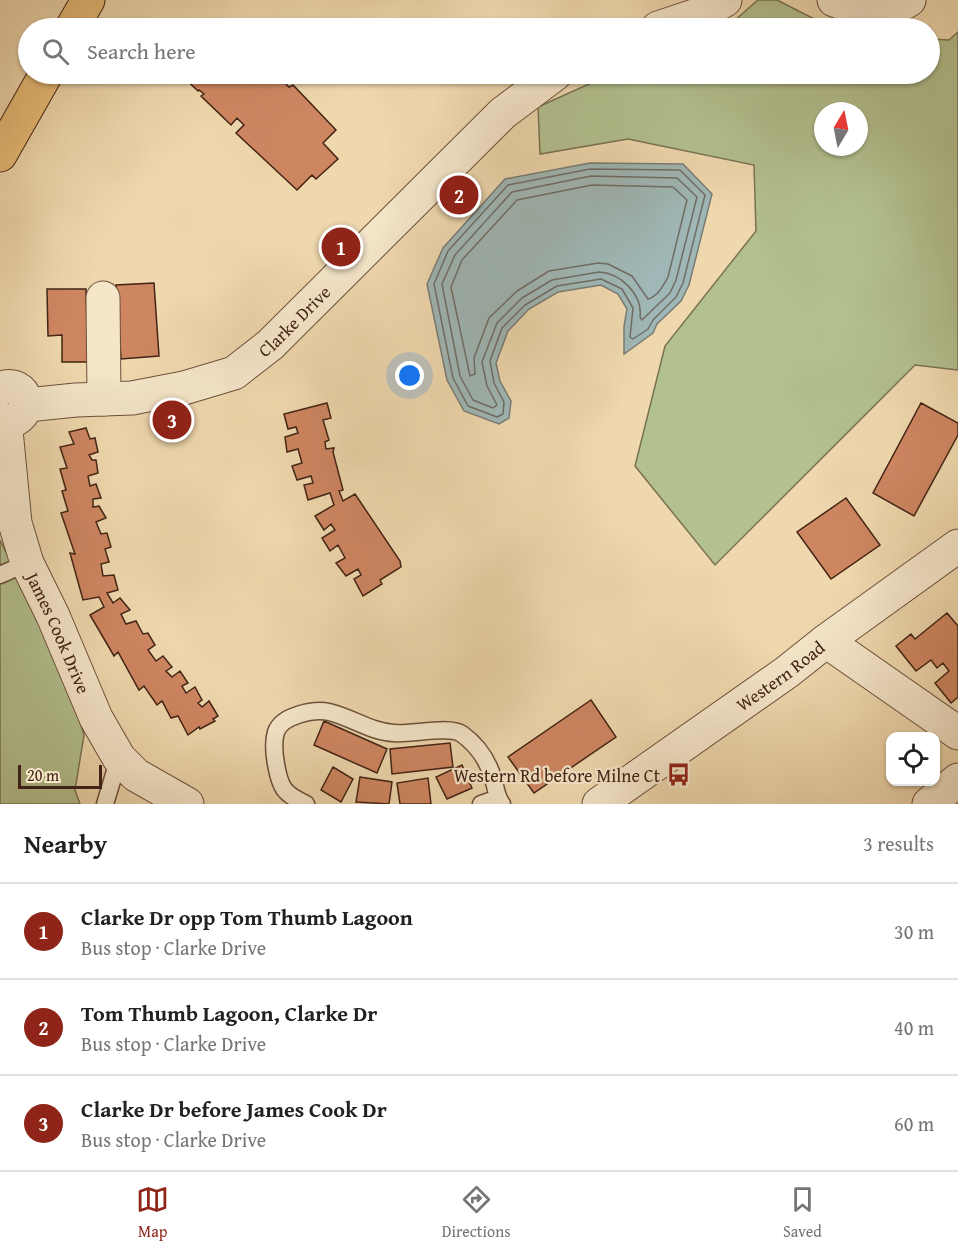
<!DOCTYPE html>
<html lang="en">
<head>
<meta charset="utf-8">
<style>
	:root { --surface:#fff; --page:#f2f2f2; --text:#202124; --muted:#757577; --line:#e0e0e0; --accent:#8f2418 }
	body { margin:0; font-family:"Gentium Book Plus",serif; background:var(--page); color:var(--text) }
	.controls { position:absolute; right:18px; bottom:18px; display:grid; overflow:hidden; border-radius:12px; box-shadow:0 2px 4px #0004 }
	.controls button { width:54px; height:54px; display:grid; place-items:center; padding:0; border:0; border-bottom:2px solid var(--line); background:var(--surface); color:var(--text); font:30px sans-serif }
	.compass { position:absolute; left:814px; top:102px; width:54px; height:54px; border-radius:50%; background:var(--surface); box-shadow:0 2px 4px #0004; rotate:10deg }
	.scale { position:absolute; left:18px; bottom:15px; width:84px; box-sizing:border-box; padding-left:6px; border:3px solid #422315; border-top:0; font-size:16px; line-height:21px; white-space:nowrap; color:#422315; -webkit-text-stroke:4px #f5e6ca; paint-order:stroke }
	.you { position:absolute; left:410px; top:376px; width:21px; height:21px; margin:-15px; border:4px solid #fff; border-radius:50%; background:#1a73e8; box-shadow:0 0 0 9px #1a73e833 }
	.badge { display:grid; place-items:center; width:39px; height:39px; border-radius:50%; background:var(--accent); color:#fff; font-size:20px; font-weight:700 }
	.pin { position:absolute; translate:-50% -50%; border:3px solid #fff; box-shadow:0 2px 6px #0006 }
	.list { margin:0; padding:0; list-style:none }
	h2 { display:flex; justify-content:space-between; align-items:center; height:78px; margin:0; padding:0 24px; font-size:26px }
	h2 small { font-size:20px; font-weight:400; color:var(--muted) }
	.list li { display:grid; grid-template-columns:39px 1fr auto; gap:18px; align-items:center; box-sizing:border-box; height:96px; padding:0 24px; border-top:2px solid var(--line) }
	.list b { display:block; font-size:22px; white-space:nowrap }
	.list p { margin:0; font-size:20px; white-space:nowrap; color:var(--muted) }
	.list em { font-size:20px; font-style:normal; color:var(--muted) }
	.icon { flex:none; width:33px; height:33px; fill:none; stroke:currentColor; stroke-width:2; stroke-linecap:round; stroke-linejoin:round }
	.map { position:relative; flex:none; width:958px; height:804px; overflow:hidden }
	.search { position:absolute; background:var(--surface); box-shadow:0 2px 4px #0004; left:18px; right:18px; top:18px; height:66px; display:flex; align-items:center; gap:15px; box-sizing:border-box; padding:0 21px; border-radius:33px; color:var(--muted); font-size:22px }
	.sheet { height:366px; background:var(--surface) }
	nav { display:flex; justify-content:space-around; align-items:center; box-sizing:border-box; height:84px; border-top:2px solid var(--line); background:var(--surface); font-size:16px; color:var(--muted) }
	nav a { display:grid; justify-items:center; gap:3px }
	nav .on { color:var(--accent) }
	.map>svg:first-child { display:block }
	.green { fill:#b3c08f; stroke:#7a7252; stroke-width:1.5; fill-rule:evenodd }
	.water { fill:#9fb7b6; stroke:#7a7c76; stroke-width:1.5 }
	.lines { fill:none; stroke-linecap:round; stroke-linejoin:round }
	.shore { stroke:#706d66; stroke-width:1.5 }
	.building { fill:#ce8661; stroke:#422315; stroke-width:1.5 }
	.service-casing { stroke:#6d503b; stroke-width:19 }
	.minor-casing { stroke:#6d503b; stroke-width:35 }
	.primary-casing { stroke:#422315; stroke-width:35 }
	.service { stroke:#f5e6ca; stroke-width:16 }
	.minor { stroke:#f5e6ca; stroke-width:33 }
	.primary { stroke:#e8bc77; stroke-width:33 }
	.labels { text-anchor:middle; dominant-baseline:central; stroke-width:4.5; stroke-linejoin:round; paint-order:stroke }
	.street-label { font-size:18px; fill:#422315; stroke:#f5e6ca }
	.poi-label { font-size:18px; fill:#422315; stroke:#f5e6ca; text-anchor:end }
</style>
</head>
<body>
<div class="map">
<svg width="958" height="804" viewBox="0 0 958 804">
	<rect width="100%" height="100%" fill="#efd8ae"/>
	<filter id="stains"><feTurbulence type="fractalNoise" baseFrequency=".00333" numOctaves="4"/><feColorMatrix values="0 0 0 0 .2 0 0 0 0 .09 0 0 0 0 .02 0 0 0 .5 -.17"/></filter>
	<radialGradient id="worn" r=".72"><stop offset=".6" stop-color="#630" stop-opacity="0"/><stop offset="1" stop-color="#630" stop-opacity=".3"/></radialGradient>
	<path class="green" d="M 758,0 L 777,0 L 832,28 L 726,28 Z
		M 958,32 L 958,370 L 915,365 L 715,565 L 635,466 L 665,346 L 756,231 L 754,165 L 628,139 L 540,154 L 538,107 L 611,74 L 930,74 L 930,39 L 949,40 ZM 823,111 L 859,111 L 859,147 L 823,147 Z
		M 0,540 L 64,669 L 84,735 L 75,790 L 80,804 L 0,804 Z"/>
	<path class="water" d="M 590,163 L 683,164 L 712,194 L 689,285 L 681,301 L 657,324 L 653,333 L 624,354 L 624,326 L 627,309 L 618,294 L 601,285 L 558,292 L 529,309 L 508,331 L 496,363 L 500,381 L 511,401 L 509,418 L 499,424 L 464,411 L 447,380 L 427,284 L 443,248 L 505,179 Z"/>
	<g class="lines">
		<path class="shore" d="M 590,169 L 680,170 L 705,195 L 683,283 L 676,297 L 653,320 L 648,329 L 633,339 L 630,337 L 633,308 L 622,289 L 601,279 L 557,286 L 525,305 L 502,328 L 490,361 L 494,383 L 504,402 L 503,414 L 497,417 L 468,406 L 453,378 L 434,284 L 448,251 L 508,185 Z
			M 591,176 L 677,178 L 697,197 L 676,280 L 670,293 L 642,320 L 640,317 C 643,295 621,273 599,272 L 552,280 L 522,298 L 497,323 L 482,362 L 487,386 L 497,405 L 493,408 L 473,400 L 460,376 L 442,284 L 455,255 L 512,192 Z
			M 592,185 L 673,187 L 687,200 L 668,277 C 663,286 658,296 648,299 L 632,276 L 608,264 L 598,263 L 549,271 L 517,291 L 489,318 L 474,358 L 475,374 L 470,376 L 451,287 L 462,260 L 517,200 Z"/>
	</g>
	<path class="building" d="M 180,74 L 270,74 L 273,76 L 276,74 L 289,87 L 293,85 L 336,130 L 323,143 L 338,159 L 316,179 L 312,175 L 297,190 L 236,133 L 244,125 L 237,118 L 231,125 L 201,96 L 204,94 L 199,90 L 198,91 Z
		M 154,283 L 159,356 L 121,359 L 116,285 Z
		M 47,289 L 86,289 L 88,362 L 62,362 L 62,335 L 48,336 Z
		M 327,403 L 331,418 L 323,420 L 329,440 L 325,442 L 326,449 L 334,448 L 333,452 L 343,490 L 339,491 L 343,501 L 355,494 L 400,561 L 401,567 L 380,580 L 382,584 L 363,596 L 354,579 L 361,575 L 358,569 L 346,576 L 336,563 L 345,558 L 338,545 L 330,551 L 322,538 L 335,530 L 331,524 L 324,530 L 315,516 L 334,505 L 330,493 L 308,500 L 304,485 L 313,483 L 311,476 L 297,480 L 292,466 L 302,463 L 298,449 L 287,452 L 285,437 L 298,433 L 296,427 L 288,429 L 284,414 Z
		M 921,403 L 958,423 L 958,435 L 914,516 L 873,493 Z
		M 86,428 L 90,439 L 95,438 L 98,452 L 89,455 L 92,460 L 96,460 L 98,473 L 88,476 L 90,486 L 96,484 L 101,498 L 93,499 L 93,507 L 99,506 L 106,518 L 96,522 L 101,534 L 107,533 L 111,547 L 105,549 L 109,562 L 101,564 L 103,576 L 114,575 L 118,590 L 107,593 L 113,603 L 120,598 L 130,610 L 121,614 L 126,624 L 136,621 L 143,634 L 148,633 L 155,645 L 148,650 L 156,661 L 163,656 L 172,667 L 166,671 L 172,677 L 180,671 L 188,683 L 182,686 L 186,693 L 195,687 L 202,700 L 198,703 L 202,707 L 209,701 L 218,716 L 213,719 L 215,721 L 200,729 L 199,727 L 188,735 L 178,716 L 171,718 L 162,701 L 157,705 L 144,686 L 139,690 L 118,652 L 114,656 L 90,615 L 104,607 L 99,597 L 83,600 L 70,553 L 75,554 L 61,513 L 68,511 L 62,491 L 66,490 L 60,469 L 67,468 L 60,447 L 74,444 L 69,432 Z
		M 846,498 L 880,545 L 831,579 L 797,532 Z
		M 947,613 L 958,626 L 958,697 L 951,703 L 935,683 L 949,671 L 943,663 L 937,668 L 931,660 L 916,671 L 896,646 L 911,634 L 915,639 Z
		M 591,700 L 616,737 L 534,793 L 508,757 Z
		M 324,721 L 387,749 L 377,773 L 314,745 Z
		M 450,743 L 453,767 L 392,774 L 390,749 Z
		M 462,765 L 472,788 L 447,799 L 436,777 Z
		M 333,767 L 353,779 L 341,802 L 321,790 Z
		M 360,777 L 392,782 L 389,804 L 356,802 Z
		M 428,778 L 431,804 L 400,804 L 397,783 Z"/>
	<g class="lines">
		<defs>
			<path id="service" d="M 0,575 L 27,563
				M 105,804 L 119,758
				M 306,804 C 284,794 280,788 276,764 C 274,753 273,742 276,732 C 282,715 314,709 329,712 C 351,717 371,732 394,733 C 410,735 450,725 462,734 C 477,745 488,761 493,778 C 496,788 496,796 502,804
				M 481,804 L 498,798"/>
			<g id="minor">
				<path d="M 834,0 C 862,11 882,18 909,0"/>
				<path d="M 658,28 L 700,14 L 725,0"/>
				<path d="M 103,298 L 104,399"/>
				<path d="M 0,389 C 22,378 36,407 16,419"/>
				<path id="s1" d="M 27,405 L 76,400 L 132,398 L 184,388 L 234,373 L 270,345 L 503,113 L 555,74"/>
				<path id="s2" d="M 5,420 L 15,523 L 27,563 L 53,616 L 96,718 L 119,758 L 136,775 L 187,804"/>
				<path d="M 826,641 L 958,733"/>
				<path id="s3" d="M 599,804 L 787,672 L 826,641 L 958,546"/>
				<path d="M 929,804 L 958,780"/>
			</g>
			<path id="primary" d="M 72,28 L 88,0
				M 0,155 L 46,74"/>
		</defs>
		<use href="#service" class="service-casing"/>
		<use href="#minor" class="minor-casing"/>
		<use href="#primary" class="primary-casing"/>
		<use href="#service" class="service"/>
		<use href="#minor" class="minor"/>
		<use href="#primary" class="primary"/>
	</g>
	<defs>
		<symbol id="bus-bare" viewBox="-9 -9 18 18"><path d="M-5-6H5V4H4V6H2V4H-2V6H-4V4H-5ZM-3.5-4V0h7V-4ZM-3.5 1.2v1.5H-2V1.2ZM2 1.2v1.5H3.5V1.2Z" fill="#8f2418" stroke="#f5e6ca" stroke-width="2.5" paint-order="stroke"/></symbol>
	</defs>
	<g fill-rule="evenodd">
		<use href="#bus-bare" x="662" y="758" width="33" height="33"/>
	</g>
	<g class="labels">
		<g class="street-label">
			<text stroke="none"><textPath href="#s1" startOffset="290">Clarke Drive</textPath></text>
			<text stroke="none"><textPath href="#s2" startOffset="222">James Cook Drive</textPath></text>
			<text stroke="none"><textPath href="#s3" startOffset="222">Western Road</textPath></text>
		</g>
		<g class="poi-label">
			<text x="660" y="775">Western Rd before Milne Ct</text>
		</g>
	</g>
	<rect width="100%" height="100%" filter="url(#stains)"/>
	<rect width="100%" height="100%" fill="url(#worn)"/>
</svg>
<div class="controls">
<button><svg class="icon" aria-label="locate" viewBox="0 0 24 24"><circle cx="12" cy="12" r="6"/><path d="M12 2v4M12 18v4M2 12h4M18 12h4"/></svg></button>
</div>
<svg class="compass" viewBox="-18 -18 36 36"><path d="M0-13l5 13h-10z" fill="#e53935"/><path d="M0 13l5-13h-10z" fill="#757577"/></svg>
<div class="scale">20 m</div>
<div class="you"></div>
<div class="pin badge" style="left:341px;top:247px">1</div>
<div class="pin badge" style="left:459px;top:195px">2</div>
<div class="pin badge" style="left:172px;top:420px">3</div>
<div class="search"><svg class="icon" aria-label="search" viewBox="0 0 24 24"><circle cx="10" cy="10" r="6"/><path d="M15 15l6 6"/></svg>Search here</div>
</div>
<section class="sheet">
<h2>Nearby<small>3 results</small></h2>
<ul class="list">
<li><span class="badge">1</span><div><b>Clarke Dr opp Tom Thumb Lagoon</b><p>Bus stop · Clarke Drive</p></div><em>30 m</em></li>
<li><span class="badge">2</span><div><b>Tom Thumb Lagoon, Clarke Dr</b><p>Bus stop · Clarke Drive</p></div><em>40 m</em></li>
<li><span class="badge">3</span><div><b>Clarke Dr before James Cook Dr</b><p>Bus stop · Clarke Drive</p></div><em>60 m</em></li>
</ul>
</section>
<nav>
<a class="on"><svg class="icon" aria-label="map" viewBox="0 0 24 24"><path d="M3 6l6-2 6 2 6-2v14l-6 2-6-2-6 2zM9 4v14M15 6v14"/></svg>Map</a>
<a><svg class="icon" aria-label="directions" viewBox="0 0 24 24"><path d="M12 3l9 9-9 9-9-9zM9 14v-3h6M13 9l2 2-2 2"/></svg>Directions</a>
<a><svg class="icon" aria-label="saved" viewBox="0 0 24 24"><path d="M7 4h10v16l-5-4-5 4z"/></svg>Saved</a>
</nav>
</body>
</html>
